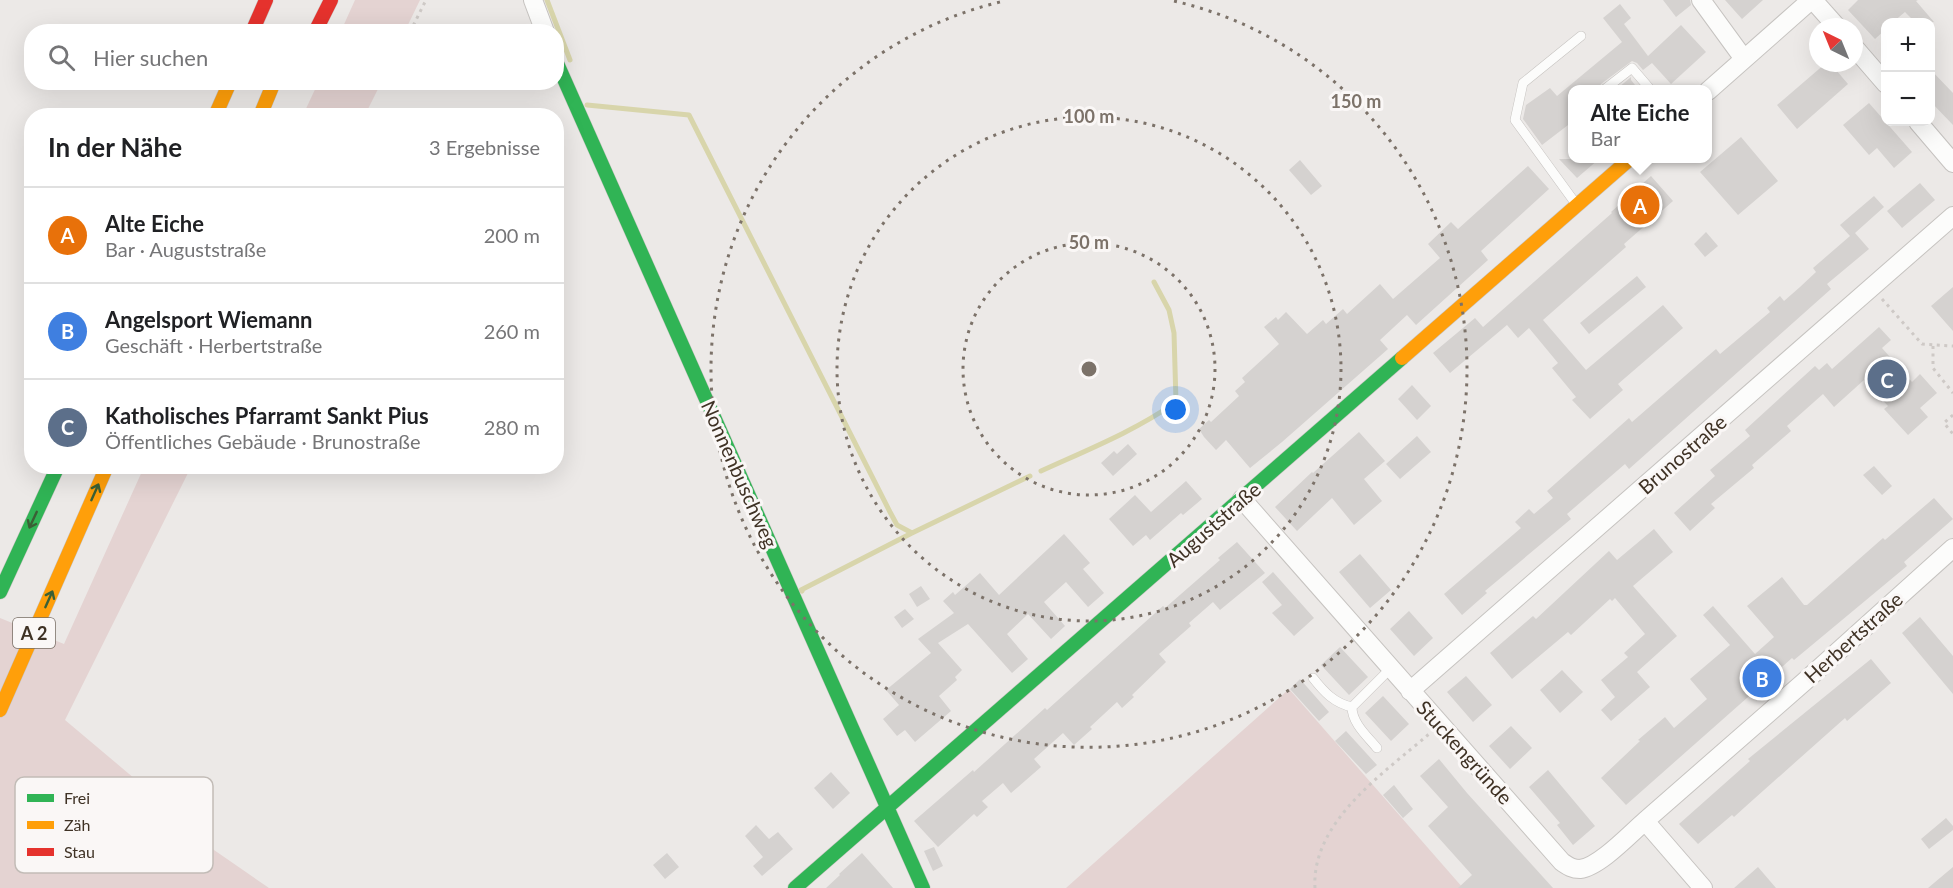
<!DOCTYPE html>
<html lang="de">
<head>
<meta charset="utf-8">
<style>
	:root { --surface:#fff; --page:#f6f6f6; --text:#202124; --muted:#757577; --line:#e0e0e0; --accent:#7c7269 }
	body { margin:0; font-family:Lato,sans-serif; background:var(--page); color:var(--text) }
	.controls { position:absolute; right:18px; top:18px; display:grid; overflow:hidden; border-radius:12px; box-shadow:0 6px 24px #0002 }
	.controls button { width:54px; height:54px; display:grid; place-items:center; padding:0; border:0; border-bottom:2px solid var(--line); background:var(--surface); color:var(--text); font:30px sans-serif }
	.compass { position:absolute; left:1809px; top:18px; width:54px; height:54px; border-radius:50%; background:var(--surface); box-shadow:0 6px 24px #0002; rotate:317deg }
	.you { position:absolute; left:1176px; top:410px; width:21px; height:21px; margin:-15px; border:4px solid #fff; border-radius:50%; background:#1a73e8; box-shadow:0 0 0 9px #1a73e833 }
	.badge { display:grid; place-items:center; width:39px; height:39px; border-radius:50%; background:var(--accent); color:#fff; font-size:20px; font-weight:700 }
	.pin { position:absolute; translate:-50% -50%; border:3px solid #fff; box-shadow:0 2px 6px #0006 }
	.popup { position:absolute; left:1568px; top:85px; width:144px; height:78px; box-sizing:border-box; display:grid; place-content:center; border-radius:12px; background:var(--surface); filter:drop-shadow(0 2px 4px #0005); font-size:20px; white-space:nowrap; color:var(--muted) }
	.popup b { font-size:22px; color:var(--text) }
	.popup::after { content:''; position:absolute; left:50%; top:100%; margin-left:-12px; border:12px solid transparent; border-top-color:var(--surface) }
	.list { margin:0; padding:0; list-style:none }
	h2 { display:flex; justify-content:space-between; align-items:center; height:78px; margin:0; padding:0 24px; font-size:26px }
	h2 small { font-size:20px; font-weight:400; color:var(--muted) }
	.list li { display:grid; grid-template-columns:39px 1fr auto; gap:18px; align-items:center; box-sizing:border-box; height:96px; padding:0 24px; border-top:2px solid var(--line) }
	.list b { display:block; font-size:22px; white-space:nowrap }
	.list p { margin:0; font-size:20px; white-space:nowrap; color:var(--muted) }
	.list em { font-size:20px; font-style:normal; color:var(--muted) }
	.icon { flex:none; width:33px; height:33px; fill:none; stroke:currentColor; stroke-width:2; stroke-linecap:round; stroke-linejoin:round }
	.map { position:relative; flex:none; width:1953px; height:888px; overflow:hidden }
	.search { position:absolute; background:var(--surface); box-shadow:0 6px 24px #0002; left:24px; top:24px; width:540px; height:66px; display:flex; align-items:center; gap:15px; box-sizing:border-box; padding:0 21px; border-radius:24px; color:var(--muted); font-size:22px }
	.panel { position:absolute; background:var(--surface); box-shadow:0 6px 24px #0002; left:24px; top:108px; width:540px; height:366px; border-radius:24px }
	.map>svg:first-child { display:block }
	.green { fill:#e4d3d2 }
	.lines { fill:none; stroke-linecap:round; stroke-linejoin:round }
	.stream { stroke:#d8d5ab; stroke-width:5 }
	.building { fill:#d5d2d0 }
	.lane-casing { stroke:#c6c3c0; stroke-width:10 }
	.street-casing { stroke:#c6c3c0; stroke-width:20 }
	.fast-casing { stroke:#c6c2bf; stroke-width:15 }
	.slow-casing { stroke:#c6c2bf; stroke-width:15 }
	.jam-casing { stroke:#c6c2bf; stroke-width:15 }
	.path { stroke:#cec9c6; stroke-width:3; stroke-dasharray:3 4.5; stroke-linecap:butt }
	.lane { stroke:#fcfcfb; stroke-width:9 }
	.street { stroke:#fcfcfb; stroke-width:18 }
	.fast { stroke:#30b455; stroke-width:14 }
	.slow { stroke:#ff9f0a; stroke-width:14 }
	.jam { stroke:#e5322d; stroke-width:14 }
	.oneway { stroke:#3a6036 }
	.ring { fill:none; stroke:#7c7269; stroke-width:3; stroke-dasharray:3 6 }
	.labels { text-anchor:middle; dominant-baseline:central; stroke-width:6; stroke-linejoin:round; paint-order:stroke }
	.shield { fill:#faf7f6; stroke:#776d64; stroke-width:1.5 }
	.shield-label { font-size:18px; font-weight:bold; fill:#3f3225 }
	.street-label { font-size:20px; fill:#3f3225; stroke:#faf7f6 }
	.key { fill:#faf7f6; stroke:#c2bcb7; stroke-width:1.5 }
	.key-label { font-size:16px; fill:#3f3225 }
	.centre { fill:#7c7269; stroke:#faf7f6; stroke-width:3 }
	.ring-label { font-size:18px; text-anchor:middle; font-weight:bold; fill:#7c7269; stroke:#faf7f6; stroke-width:6; stroke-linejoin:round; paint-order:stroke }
</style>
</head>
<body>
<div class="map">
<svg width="1953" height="888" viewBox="0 0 1953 888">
	<rect width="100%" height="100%" fill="#ece9e7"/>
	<path class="green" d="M 355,0 L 420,0 L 405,31 L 341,31 Z
		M 318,83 L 318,82 L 381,83 L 365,115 L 303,115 Z
		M 144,467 L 191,467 L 65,720 L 160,800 L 214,850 L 269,888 L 0,888 L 0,618 L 64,644 Z
		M 1289,689 L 1463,888 L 1066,888 Z"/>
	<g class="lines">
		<path class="stream" d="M 547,0 L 570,60
			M 587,105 L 689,115 L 890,512 L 897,525 L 912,533
			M 1041,471 C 1087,450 1135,431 1176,402 L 1174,333 L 1169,310 L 1154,282
			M 802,591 L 801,590 L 912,533 L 1030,476"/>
	</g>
	<path class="building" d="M 1663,0 L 1690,0 L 1691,5 L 1676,17 Z
		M 1725,0 L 1763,0 L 1742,19 Z
		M 1858,0 L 1918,0 L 1916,1 L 1934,22 L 1915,22 L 1905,12 L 1893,22 L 1886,22 L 1886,29 L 1875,39 L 1848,10 Z
		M 1620,4 L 1631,18 L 1624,24 L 1648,56 L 1681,25 L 1706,52 L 1671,84 L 1652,63 L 1643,70 L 1637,63 L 1632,61 L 1601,84 L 1598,90 L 1572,90 L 1572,122 L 1542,145 L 1523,119 L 1526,105 L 1550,88 L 1557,96 L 1622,42 L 1603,18 Z
		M 1826,63 L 1830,63 L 1848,84 L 1797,129 L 1777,105 Z
		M 1930,69 L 1953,93 L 1953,125 L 1930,101 Z
		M 1631,77 L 1631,80 L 1639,90 L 1619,90 L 1618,88 Z
		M 1869,103 L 1912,152 L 1894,168 L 1877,148 L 1869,155 L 1843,125 Z
		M 1741,137 L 1778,181 L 1738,215 L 1700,172 Z
		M 1559,159 L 1599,159 L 1577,178 Z
		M 1300,160 L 1322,186 L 1311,195 L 1289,170 Z
		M 1528,166 L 1549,189 L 1481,251 L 1488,260 L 1416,325 L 1407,315 L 1380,340 L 1388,349 L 1282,442 L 1250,468 L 1226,440 L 1216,450 L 1204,437 L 1199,429 L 1209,420 L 1211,422 L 1239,396 L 1235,391 L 1245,382 L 1242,378 L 1279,344 L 1264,327 L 1276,317 L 1278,320 L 1286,312 L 1307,334 L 1323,320 L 1326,324 L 1343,309 L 1347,314 L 1380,284 L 1393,299 L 1440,258 L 1428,244 L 1451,222 L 1458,229 Z
		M 1651,176 L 1673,201 L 1624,244 L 1626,247 L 1543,320 L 1586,370 L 1663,305 L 1683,328 L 1618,384 L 1623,390 L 1590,419 L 1572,400 L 1576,397 L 1552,368 L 1558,363 L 1529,328 L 1518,338 L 1507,325 L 1450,373 L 1433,353 L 1475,318 L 1483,327 L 1612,213 L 1611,212 Z
		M 1920,183 L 1935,200 L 1902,228 L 1887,211 Z
		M 1874,196 L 1884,207 L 1855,233 L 1869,249 L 1827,284 L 1831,289 L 1629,469 L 1625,464 L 1567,514 L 1571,519 L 1485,591 L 1487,593 L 1462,615 L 1444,594 L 1521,528 L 1515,522 L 1529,509 L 1534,514 L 1553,498 L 1547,491 L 1629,418 L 1632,422 L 1716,349 L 1720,354 L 1770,312 L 1767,308 L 1780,296 L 1784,301 L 1800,287 L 1816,272 L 1813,268 L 1850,236 L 1840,225 Z
		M 1706,232 L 1718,246 L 1705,257 L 1694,244 Z
		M 1637,276 L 1646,287 L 1589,334 L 1580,323 Z
		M 1953,287 L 1953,331 L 1931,306 Z
		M 1879,327 L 1891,340 L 1882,348 L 1912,382 L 1920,374 L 1937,393 L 1920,408 L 1928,417 L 1908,435 L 1884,409 L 1888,406 L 1864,380 L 1834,407 L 1823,394 L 1787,426 L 1791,431 L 1752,465 L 1754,468 L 1711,504 L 1715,508 L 1690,531 L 1674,513 L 1715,476 L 1710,470 L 1750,436 L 1745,430 L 1815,366 L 1819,370 L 1827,363 L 1832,369 Z
		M 1412,385 L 1431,406 L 1417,420 L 1398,399 Z
		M 1359,432 L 1385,461 L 1364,479 L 1382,501 L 1354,525 L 1332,498 L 1297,531 L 1275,507 L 1312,472 L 1313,473 Z
		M 1417,436 L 1431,452 L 1400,479 L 1386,464 Z
		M 1128,444 L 1137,454 L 1113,476 L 1101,463 L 1114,451 L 1117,454 Z
		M 1874,466 L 1892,486 L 1882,495 L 1863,475 Z
		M 1186,481 L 1202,499 L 1183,515 L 1181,513 L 1150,540 L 1146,535 L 1133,546 L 1109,519 L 1135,495 L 1151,512 Z
		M 1934,498 L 1953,519 L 1904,562 L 1907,566 L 1794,660 L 1792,658 L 1626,805 L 1601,778 L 1640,741 L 1638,740 L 1665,717 L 1674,728 L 1707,699 L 1690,679 L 1730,645 L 1703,615 L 1713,606 L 1755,654 L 1774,637 L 1747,606 L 1782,577 L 1804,605 L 1807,605 L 1883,538 L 1885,540 Z
		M 1654,529 L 1673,552 L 1633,586 L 1677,636 L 1637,672 L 1650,687 L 1611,721 L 1601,710 L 1615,697 L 1601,680 L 1628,657 L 1624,653 L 1645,634 L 1615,598 L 1612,601 L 1610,599 L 1571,635 L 1568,632 L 1512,679 L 1490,653 L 1533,616 L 1536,619 L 1609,551 L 1617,560 Z
		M 1064,534 L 1090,563 L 1083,569 L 1104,593 L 1088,607 L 1066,582 L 1044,602 L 1065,626 L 1051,639 L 1028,614 L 1007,634 L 1028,659 L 1012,673 L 968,624 L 938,643 L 962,670 L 955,677 L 957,680 L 939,696 L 951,711 L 915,742 L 905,730 L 897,736 L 883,719 L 899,705 L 886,690 L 931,653 L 918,639 L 954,613 L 943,601 L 953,592 L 955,595 L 980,573 L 999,595 Z
		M 1237,542 L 1265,573 L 1220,610 L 1213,602 L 1189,623 L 1191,626 L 1159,654 L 1166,662 L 1132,695 L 1134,697 L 1122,708 L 1117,702 L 1090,727 L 1092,729 L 1074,745 L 1063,733 L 1034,759 L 1041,767 L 1011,793 L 1003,783 L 982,801 L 988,807 L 977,817 L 974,814 L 938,847 L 914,821 L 973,770 L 974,772 L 1045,708 L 1047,710 L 1163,606 L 1165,608 L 1220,560 L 1218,558 Z
		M 1360,554 L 1391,590 L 1370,608 L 1339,572 Z
		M 1273,572 L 1314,618 L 1294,636 L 1272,613 L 1282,605 L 1262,582 Z
		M 921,586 L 930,599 L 917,607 L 909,594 Z
		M 905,609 L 914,619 L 902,628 L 894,617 Z
		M 1409,611 L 1433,638 L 1414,656 L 1390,629 Z
		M 1920,617 L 1953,656 L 1953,694 L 1902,633 Z
		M 1340,647 L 1368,677 L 1349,695 L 1321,665 Z
		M 1871,659 L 1891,683 L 1847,721 L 1845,718 L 1745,807 L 1734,817 L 1732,815 L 1698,844 L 1679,824 L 1750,761 L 1748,759 Z
		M 1562,670 L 1583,692 L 1560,713 L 1540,690 Z
		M 1466,676 L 1492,705 L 1473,722 L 1447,692 Z
		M 1300,679 L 1329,712 L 1319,721 L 1290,689 Z
		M 1383,696 L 1409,724 L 1391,741 L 1365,713 Z
		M 1511,726 L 1532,748 L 1510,769 L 1489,746 Z
		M 1346,731 L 1377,765 L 1366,774 L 1335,741 Z
		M 1439,759 L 1467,793 L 1553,888 L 1458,888 L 1472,875 L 1428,826 L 1448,807 L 1420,776 Z
		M 1548,770 L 1595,826 L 1573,845 L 1557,825 L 1560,823 L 1529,787 Z
		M 831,772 L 850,793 L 833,809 L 814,788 Z
		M 1394,785 L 1413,809 L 1403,818 L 1383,795 Z
		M 1946,818 L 1953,826 L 1953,830 L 1929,849 L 1921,839 Z
		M 756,825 L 769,839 L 778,832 L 793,849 L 762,876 L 753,866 L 763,857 L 745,836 Z
		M 934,847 L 943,866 L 933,871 L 924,851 Z
		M 667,853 L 679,867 L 665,879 L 653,865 Z
		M 862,853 L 893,888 L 826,888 L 840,875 L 839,874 Z
		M 1758,867 L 1776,888 L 1734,888 Z
		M 1953,867 L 1953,888 L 1928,888 Z"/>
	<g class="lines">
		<defs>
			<path id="lane" d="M 1605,89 L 1632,68 L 1650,89
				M 1576,204 L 1515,120 L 1523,83 L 1581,36
				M 1313,678 C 1324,692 1334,703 1352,707
				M 1377,748 C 1367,736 1352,723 1352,707 L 1391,668"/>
			<path id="street" d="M 533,0 L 545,32
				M 1701,0 L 1744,59
				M 1813,0 L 1837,27
				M 1854,47 L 1886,84
				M 1708,91 L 1811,0
				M 1918,122 L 1953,163
				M 1242,499 L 1562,862 C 1568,866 1572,869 1580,869 C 1599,867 1630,834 1645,821 L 1703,888
				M 1410,691 L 1953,216
				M 1645,821 L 1804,682 L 1953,548"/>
			<path id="fast" d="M 556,61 L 923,888
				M 0,592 L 58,466
				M 795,888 L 1402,358"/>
			<path id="slow" d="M 215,116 L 230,82
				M 260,116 L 274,82
				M 1402,358 L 1631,158
				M 0,710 L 107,466"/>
			<path id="jam" d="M 252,32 L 266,0
				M 315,32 L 331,0"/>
		</defs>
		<use href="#lane" class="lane-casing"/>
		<use href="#street" class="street-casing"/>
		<use href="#fast" class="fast-casing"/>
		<use href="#slow" class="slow-casing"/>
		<use href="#jam" class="jam-casing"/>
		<path class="path" d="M 410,32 L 426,0
			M 1882,299 L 1922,344 L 1953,346
			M 1933,346 L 1933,368 L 1953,393
			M 1953,415 L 1944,423 L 1953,434
			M 1315,888 C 1311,822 1384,773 1429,734"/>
		<use href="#lane" class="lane"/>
		<use href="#street" class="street"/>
		<use href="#fast" class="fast"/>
		<use href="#slow" class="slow"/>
		<use href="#jam" class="jam"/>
	</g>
	<defs><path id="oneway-shaft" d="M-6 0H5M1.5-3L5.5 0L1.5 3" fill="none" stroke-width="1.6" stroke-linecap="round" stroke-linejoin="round" transform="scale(1.5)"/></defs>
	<g class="oneway">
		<use href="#oneway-shaft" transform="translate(95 492) rotate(-66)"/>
		<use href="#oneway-shaft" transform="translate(33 520) rotate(115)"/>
		<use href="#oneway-shaft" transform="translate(49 599) rotate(-66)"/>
	</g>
	<g class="ring">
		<circle cx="1089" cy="369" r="126"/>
		<circle cx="1089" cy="369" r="252"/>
		<path d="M1174 1A378 378 0 1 1 1004 1"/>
	</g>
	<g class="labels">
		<rect class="shield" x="13" y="618" width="42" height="30" rx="4.5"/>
		<g class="shield-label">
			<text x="34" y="633">A 2</text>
		</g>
		<g class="street-label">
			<text transform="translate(1682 454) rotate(-41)">Brunostraße</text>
			<text transform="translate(740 474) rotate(66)">Nonnenbuschweg</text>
			<text transform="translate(1213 524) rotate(-41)">Auguststraße</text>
			<text transform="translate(1853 637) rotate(-42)">Herbertstraße</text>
			<text transform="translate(1465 752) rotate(48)">Stuckengründe</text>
		</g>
	</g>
	<rect x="15" y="777" width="198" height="96" rx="9" class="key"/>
	<rect x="27" y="794" width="27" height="8" fill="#30b455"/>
	<rect x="27" y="821" width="27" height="8" fill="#ff9f0a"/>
	<rect x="27" y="848" width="27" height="8" fill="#e5322d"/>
	<g class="key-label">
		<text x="64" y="804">Frei</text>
		<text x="64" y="831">Zäh</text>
		<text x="64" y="858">Stau</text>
	</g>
	<circle cx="1089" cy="369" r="9" class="centre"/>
	<g class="ring-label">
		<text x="1356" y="108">150 m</text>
		<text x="1089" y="123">100 m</text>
		<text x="1089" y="249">50 m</text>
	</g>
</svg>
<div class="controls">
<button>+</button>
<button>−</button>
</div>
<svg class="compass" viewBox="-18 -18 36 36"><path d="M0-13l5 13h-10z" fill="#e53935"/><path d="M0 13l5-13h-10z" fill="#757577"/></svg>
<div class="you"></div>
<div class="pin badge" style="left:1640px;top:205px;background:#e8710a">A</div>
<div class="popup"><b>Alte Eiche</b>Bar</div>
<div class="pin badge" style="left:1762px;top:678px;background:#3f7fe0">B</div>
<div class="pin badge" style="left:1887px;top:379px;background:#5c6f8a">C</div>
<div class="search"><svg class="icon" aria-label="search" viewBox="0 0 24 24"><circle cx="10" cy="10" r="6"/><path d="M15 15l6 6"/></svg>Hier suchen</div>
<section class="panel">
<h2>In der Nähe<small>3 Ergebnisse</small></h2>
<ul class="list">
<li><span class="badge" style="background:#e8710a">A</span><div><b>Alte Eiche</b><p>Bar · Auguststraße</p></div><em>200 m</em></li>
<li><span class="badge" style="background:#3f7fe0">B</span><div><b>Angelsport Wiemann</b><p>Geschäft · Herbertstraße</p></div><em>260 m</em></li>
<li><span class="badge" style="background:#5c6f8a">C</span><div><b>Katholisches Pfarramt Sankt Pius</b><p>Öffentliches Gebäude · Brunostraße</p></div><em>280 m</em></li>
</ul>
</section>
</div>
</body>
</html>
